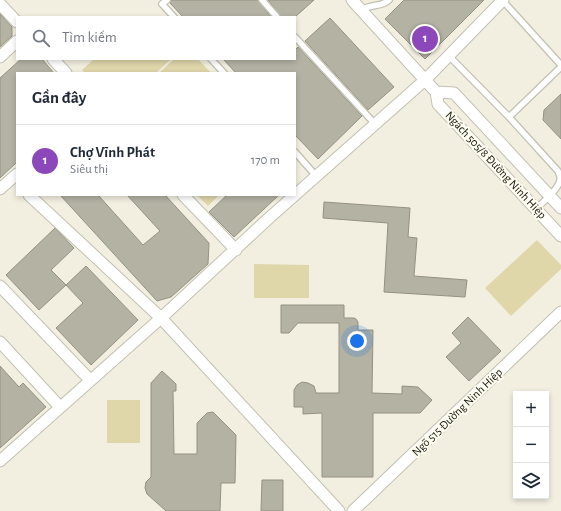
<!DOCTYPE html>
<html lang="vi">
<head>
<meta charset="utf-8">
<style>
	:root { --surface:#fff; --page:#f2f2f3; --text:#1f2937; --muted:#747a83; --line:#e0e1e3; --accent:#8c48bb }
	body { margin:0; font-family:"Alegreya Sans",sans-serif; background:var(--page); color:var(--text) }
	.controls { position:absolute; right:12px; bottom:12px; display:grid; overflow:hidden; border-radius:0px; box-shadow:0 2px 6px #0003 }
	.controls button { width:36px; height:36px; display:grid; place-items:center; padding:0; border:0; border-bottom:1px solid var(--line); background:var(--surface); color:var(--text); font:20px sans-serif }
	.you { position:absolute; left:357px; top:341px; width:14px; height:14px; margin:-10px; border:3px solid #fff; border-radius:50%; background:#1a73e8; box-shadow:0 0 0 6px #1a73e833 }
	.badge { display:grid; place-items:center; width:26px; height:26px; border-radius:50%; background:var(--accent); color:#fff; font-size:13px; font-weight:700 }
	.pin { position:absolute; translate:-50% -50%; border:2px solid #fff; box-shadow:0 1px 4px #0006 }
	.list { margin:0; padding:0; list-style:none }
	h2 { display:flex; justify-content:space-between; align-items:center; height:52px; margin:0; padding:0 16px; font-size:17px }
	h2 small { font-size:13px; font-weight:400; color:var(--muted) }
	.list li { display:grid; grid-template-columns:26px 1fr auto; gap:12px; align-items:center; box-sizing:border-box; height:72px; padding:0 16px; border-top:1px solid var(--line) }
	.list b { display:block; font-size:15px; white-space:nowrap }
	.list p { margin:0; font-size:13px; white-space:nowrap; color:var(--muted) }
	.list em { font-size:13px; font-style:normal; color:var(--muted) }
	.icon { flex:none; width:22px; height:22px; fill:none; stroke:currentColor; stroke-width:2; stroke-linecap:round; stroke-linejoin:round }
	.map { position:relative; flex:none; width:561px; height:511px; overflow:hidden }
	.search { position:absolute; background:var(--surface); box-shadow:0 2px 6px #0003; left:16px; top:16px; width:280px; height:44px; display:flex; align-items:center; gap:10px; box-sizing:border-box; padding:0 14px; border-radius:0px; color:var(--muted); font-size:15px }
	.panel { position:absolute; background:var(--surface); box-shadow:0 2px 6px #0003; left:16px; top:72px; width:280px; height:124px; border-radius:0px }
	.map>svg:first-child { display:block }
	.green { fill:#dfd6aa }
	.building { fill:#b4b2a3; stroke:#949183 }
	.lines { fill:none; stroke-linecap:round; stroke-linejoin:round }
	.service-casing { stroke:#c3c1b2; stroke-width:8 }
	.minor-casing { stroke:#c3c1b2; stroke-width:13 }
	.service { stroke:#fff; stroke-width:5.5 }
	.minor { stroke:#fff; stroke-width:11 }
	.labels { text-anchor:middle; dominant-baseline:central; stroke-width:4; stroke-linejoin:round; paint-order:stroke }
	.street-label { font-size:12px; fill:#15140f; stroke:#fffcf0 }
</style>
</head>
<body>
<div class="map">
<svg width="561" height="511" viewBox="0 0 561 511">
	<rect width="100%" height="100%" fill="#f2efe0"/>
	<path class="green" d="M 94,59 L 171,59 L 156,73 L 85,73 L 82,70 Z
		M 174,59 L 198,59 L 211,73 L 159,73 Z
		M 197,195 L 219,195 L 208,206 Z
		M 537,240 L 561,265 L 561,269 L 511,316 L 485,288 Z
		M 254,264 L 309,265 L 309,298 L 254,298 Z
		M 107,400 L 140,400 L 140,443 L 107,443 Z"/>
	<path class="building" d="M 171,0 L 258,0 L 271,17 L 183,17 L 170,3 Z
		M 268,0 L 314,0 L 295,17 L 281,17 Z
		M 404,0 L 484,0 L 425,59 L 385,19 Z
		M 0,14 L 12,27 L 12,36 L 0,47 Z
		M 330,18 L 394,87 L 368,110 L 305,41 Z
		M 298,47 L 362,116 L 318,159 L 295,135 L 295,73 L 236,73 L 223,59 L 295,59 L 295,50 Z
		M 21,59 L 42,59 L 54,73 L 17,73 L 17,162 L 0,178 L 0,78 Z
		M 561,94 L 561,139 L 543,120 L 544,110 Z
		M 60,195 L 98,195 L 143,245 L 160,231 L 127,195 L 165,195 L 209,243 L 208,264 L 171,297 L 157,301 Z
		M 227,195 L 279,195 L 234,237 L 209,212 Z
		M 324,202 L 410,208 L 408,237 L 417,238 L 414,276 L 467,280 L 465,297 L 384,292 L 388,223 L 323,218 Z
		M 55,228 L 74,248 L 51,270 L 66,285 L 39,310 L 6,275 Z
		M 86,266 L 138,320 L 91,365 L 56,328 L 83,303 L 66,285 Z
		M 281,305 L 344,305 L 344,318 L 354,318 L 356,319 L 358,322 L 358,330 L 373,330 L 372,393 L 402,394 L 402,386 L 418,387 L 432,400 L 420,413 L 373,413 L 373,477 L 322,477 L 322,413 L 303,414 L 303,407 L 294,407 L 294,390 L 297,385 L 302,382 L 308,383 L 314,386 L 316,393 L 339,393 L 339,323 L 298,323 L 289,333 L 281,333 Z
		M 468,317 L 501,351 L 469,381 L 446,357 L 461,343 L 452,333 Z
		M 0,366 L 19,387 L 23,383 L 46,407 L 0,448 Z
		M 162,371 L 174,382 L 176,384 L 176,391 L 173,391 L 174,454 L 197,454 L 197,423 L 207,413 L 213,412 L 236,435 L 235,483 L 221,483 L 220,511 L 166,511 L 147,494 L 145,488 L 146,482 L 151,477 L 151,383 Z
		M 262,480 L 283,480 L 283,511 L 261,511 Z"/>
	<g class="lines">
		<defs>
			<path id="service" d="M 167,0 L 162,4 L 174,17
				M 262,0 L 277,17
				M 503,1 L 561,65
				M 361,11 C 370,3 381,8 389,0
				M 295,37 L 375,124
				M 449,56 L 509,117 L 558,171 C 559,174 561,177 560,180 C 559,189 542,203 536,209
				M 211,59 L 224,73
				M 509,117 L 561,67
				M 295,152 L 317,177"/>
			<path id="minor" d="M 352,0 L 436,92 L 438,104 L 561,236
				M 0,4 L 17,22
				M 0,57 L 17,41
				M 53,59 L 66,73
				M 436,92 L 454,93 L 561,208
				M 0,189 L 17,174
				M 29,195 L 161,318 L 339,511
				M 183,195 L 236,250
				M 0,286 L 90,380
				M 0,342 L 60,407
				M 0,461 L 161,318 L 269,218 L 425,80 L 503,0
				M 353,511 L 561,312"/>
		</defs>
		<use href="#service" class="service-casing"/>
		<use href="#minor" class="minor-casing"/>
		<use href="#service" class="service"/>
		<use href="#minor" class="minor"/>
	</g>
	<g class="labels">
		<g class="street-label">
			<text transform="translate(496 165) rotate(47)">Ngách 505/8 Đường Ninh Hiệp</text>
			<text transform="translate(457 412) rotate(-44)">Ngõ 515 Đường Ninh Hiệp</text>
		</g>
	</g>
</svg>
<div class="controls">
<button>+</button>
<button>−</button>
<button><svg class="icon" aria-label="layers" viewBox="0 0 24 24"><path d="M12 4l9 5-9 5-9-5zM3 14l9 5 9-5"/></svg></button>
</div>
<div class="you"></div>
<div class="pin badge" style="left:425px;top:39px">1</div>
<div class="search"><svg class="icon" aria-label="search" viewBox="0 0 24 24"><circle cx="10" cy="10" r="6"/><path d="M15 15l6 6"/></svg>Tìm kiếm</div>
<section class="panel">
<h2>Gần đây<small></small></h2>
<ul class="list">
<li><span class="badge">1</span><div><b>Chợ Vĩnh Phát</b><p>Siêu thị</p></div><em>170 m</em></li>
</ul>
</section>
</div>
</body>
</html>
